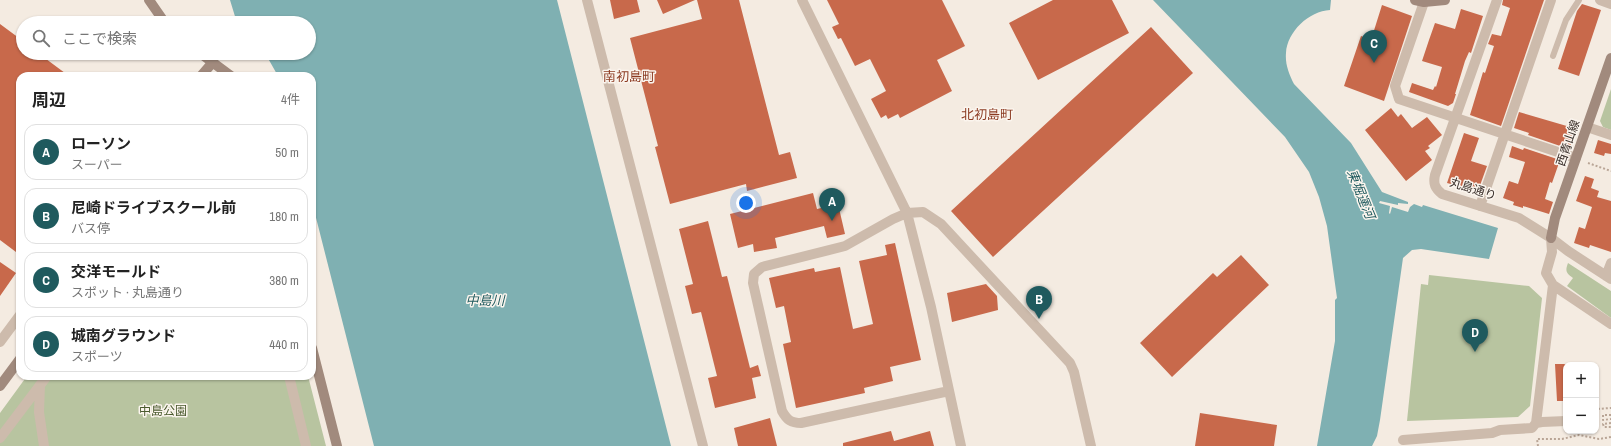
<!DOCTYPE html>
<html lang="ja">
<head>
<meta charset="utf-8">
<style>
	:root { --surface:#fff; --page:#f2f2f2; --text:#222; --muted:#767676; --line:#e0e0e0; --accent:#1f5a5e }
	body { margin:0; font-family:"Archivo Narrow","Noto Sans JP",sans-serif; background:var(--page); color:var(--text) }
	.controls { position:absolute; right:12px; bottom:12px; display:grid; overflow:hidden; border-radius:8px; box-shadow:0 1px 3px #0004 }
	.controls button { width:36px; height:36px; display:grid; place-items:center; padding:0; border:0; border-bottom:1px solid var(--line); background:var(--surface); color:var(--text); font:20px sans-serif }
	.you { position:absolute; left:746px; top:203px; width:14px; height:14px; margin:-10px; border:3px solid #fff; border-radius:50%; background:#1a73e8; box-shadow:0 0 0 6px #1a73e833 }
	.badge { display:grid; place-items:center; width:26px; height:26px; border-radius:50%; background:var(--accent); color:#fff; font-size:13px; font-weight:700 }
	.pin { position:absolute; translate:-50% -33px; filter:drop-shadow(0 1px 2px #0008) }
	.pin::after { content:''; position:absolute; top:21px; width:14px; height:12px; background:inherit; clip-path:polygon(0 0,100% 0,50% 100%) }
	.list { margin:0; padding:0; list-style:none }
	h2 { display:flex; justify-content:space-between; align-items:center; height:52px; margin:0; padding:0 16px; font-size:17px }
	h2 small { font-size:13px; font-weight:400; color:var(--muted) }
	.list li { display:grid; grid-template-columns:26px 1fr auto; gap:12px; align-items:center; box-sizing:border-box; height:56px; margin:0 8px 8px; padding:0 8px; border:1px solid var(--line); border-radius:12px }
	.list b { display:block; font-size:15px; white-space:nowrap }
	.list p { margin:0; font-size:13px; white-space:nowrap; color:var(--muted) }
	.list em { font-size:13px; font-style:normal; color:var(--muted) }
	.icon { flex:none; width:22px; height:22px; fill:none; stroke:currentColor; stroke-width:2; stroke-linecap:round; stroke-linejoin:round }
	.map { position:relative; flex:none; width:1611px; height:446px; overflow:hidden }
	.search { position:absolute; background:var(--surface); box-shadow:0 1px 3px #0004; left:16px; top:16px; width:300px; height:44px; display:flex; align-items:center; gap:10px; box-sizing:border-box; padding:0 14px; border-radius:22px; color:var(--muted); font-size:15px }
	.panel { position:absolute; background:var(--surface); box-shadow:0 1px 3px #0004; left:16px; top:72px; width:300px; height:308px; border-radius:12px }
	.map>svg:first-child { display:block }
	.green { fill:#b8c4a0 }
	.water { fill:#7fb0b2 }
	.building { fill:#c8694b }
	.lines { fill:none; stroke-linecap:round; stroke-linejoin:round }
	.path { stroke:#b9a596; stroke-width:2; stroke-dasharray:2 2; stroke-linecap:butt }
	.lane { stroke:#cdbbac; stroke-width:6 }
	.street { stroke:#cdbbac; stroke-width:10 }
	.secondary { stroke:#a18a7d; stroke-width:10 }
	.labels { text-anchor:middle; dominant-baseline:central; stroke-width:3; stroke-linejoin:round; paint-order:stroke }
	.street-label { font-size:12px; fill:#3b302b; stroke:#fbf5ee }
	.park-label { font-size:12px; fill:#4a5a2e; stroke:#fbf5ee }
	.neighbourhood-label { font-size:13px; fill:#8c3b22; stroke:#fbf5ee }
	.water-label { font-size:13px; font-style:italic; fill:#1f5a5e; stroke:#fbf5ee }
</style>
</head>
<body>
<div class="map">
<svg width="1611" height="446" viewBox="0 0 1611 446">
	<rect width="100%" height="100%" fill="#f4ebe1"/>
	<path class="green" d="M 1611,89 L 1611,130 L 1603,127 L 1600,121 Z
		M 1568,263 L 1611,291 L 1611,318 L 1567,286 L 1573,278 C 1566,273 1565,271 1568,263 Z
		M 1429,275 L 1529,286 L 1542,298 L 1530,406 L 1518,417 L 1407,421 L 1421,284 L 1428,285 Z
		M 27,376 L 308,376 L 326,446 L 0,446 L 0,413 Z"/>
	<path class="water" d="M 230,0 L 557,0 L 671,446 L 374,446 L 312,202 L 312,76 L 278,76 L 265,53 L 309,53 L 309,23 L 237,23 Z
		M 1153,0 L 1331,0 L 1330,10 C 1309,11 1287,32 1286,53 C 1285,64 1289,74 1294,84 L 1351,143 L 1382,192 L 1408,202 L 1408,204 L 1398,203 L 1398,205 L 1380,201 L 1379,203 L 1390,206 L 1389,213 L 1390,214 L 1392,207 L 1408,212 L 1410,207 L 1414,204 L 1422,207 L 1423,205 L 1498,228 L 1489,259 L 1421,249 L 1412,250 L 1403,258 L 1380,420 L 1377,436 L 1372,446 L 1317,446 L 1335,341 L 1335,300 L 1337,298 L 1327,226 L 1319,197 L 1309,172 L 1285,137 Z"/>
	<path class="building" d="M 610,0 L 637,0 L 640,12 L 614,19 Z
		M 657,0 L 695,0 L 663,14 Z
		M 697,0 L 739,0 L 779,155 L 790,152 L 797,178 L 747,191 L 746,184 L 670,204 L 655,147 L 658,146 L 630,38 L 702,19 Z
		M 827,0 L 942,0 L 965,46 L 937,60 L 952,91 L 900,118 L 898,114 L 888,119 L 886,115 L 881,118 L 871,99 L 886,91 L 870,59 L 855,66 L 841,38 L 838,39 L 832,27 L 839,24 Z
		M 1053,0 L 1112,0 L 1129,33 L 1038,80 L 1009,23 Z
		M 1503,0 L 1544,0 L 1501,126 L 1470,115 L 1483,72 L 1485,73 L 1494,46 L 1488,44 L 1492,34 L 1501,36 L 1510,8 L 1502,5 Z
		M 1582,4 L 1601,10 L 1579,76 L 1558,69 L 1577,11 Z
		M 1382,5 L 1412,16 L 1384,101 L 1344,86 L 1361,36 L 1371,40 Z
		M 1461,9 L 1483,16 L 1471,53 L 1469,52 L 1465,61 L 1455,94 L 1456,94 L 1453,103 L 1448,106 L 1409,92 L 1412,83 L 1433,90 L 1435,86 L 1436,87 L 1442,67 L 1422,61 L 1429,40 L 1435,23 L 1455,29 Z
		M 0,24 L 23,41 L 23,53 L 38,53 L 69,76 L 20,76 L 20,255 L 0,240 Z
		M 1151,27 L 1193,73 L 993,257 L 951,211 Z
		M 1391,108 L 1398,117 L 1401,114 L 1412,128 L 1427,117 L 1442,135 L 1428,146 L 1430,148 L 1425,151 L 1432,160 L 1406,181 L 1365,130 Z
		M 1519,112 L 1577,129 L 1569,149 L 1528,135 L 1529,133 L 1514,128 Z
		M 1464,133 L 1479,138 L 1471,161 L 1487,166 L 1478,191 L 1447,183 Z
		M 1598,140 L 1611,144 L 1611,154 L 1605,153 L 1604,156 L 1594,153 Z
		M 1512,146 L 1523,150 L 1524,148 L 1560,160 L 1552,183 L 1550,182 L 1545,199 L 1553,202 L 1549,214 L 1523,206 L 1523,208 L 1513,205 L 1514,202 L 1503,198 L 1509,181 L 1518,184 L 1525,162 L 1509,157 Z
		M 1585,176 L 1594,179 L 1591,188 L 1599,191 L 1597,197 L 1611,201 L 1611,252 L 1590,245 L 1589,248 L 1574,243 L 1579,227 L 1585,229 L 1592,207 L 1576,201 Z
		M 813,193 L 817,209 L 838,204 L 845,234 L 827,238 L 824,226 L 775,238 L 777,248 L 754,252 L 753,244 L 738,248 L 730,214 Z
		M 708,221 L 722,277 L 727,276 L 750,368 L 758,365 L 761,376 L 752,378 L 756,398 L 715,408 L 708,378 L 717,376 L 701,312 L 692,314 L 685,286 L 693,284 L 679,229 Z
		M 895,243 L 921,360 L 890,367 L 893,381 L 864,388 L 865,393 L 796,408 L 783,344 L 791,342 L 784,306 L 776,308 L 769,278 L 814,268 L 815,272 L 840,267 L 853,329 L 873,324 L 859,261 L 887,255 L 885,245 Z
		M 1241,255 L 1269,285 L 1172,377 L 1140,343 L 1213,273 L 1217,277 Z
		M 0,262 L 16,273 L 0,296 Z
		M 986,284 L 997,296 L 998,310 L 952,322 L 947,293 Z
		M 1555,364 L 1566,364 L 1566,401 L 1557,401 Z
		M 1200,413 L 1277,425 L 1274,446 L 1195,446 Z
		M 770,418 L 777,446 L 738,446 L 734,428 Z
		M 891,431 L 894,441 L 930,431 L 934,446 L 843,446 L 843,443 Z"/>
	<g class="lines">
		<path class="path" d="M 1588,163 L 1611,171
			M 1596,412 L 1597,409 L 1611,408
			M 1611,415 L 1603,415 L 1603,420 L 1611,419
			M 1611,423 L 1603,424 L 1604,427 L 1611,427
			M 1538,446 L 1537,439 L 1562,439 L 1579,435 L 1599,439 L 1611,437"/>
		<path class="lane" d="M 1553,56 L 1566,20 L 1579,0"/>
		<path class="street" d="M 587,0 L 703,446
			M 802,0 L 907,213 L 931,307 L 961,446
			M 1497,0 L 1435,175 C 1433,184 1435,188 1442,194 L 1519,218 L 1551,238 L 1568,251 L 1611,279
			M 1600,0 L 1611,4
			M 1424,2 L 1395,86 L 1399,99 L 1576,158
			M 1587,127 L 1611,135
			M 1480,206 L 1551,0
			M 1551,238 L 1552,252 L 1546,273 L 1553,285 L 1611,324
			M 1606,276 L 1611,263
			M 0,342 L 20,315
			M 289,376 L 306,446
			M 40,385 L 39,412 L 44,446
			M 949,391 L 801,423 C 791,423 787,420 782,411 L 753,283 L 754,274 L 762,267 L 845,246 L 893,219 L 907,213 L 923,212 L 941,224 L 1070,363 L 1074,372 L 1091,446
			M 1536,423 L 1553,285
			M 0,438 L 47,376
			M 1403,440 L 1492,433 L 1500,430 L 1532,428 L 1536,423 L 1542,422 L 1566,421"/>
		<path class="secondary" d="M 149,0 L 165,23
			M 1415,0 L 1424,2 L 1445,0
			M 200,53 L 231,76
			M 201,76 L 213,62
			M 1551,238 L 1555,218 L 1611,58
			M 312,348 L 337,446
			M 0,386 L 20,359"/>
	</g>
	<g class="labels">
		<g class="street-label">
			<text transform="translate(1568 143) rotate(-71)">西青山線</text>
			<text transform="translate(1473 189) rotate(18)">丸島通り</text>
		</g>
		<g class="park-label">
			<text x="163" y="411">中島公園</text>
		</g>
		<g class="neighbourhood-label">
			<text x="629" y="76">南初島町</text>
			<text x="987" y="114">北初島町</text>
		</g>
		<g class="water-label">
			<text transform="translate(1361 194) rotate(68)">東堀運河</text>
			<text x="485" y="300">中島川</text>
		</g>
	</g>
</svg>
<div class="controls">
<button>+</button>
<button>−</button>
</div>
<div class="you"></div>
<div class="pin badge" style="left:832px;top:221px">A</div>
<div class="pin badge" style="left:1039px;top:319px">B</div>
<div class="pin badge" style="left:1374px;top:63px">C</div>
<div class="pin badge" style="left:1475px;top:352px">D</div>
<div class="search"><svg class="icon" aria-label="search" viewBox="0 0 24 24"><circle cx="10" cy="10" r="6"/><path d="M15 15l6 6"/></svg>ここで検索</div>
<section class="panel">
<h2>周辺<small>4件</small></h2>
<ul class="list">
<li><span class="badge">A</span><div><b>ローソン</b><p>スーパー</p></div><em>50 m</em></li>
<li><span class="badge">B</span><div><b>尼崎ドライブスクール前</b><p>バス停</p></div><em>180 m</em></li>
<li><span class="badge">C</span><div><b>交洋モールド</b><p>スポット · 丸島通り</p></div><em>380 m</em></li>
<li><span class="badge">D</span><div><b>城南グラウンド</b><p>スポーツ</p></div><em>440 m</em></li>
</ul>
</section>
</div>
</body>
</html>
